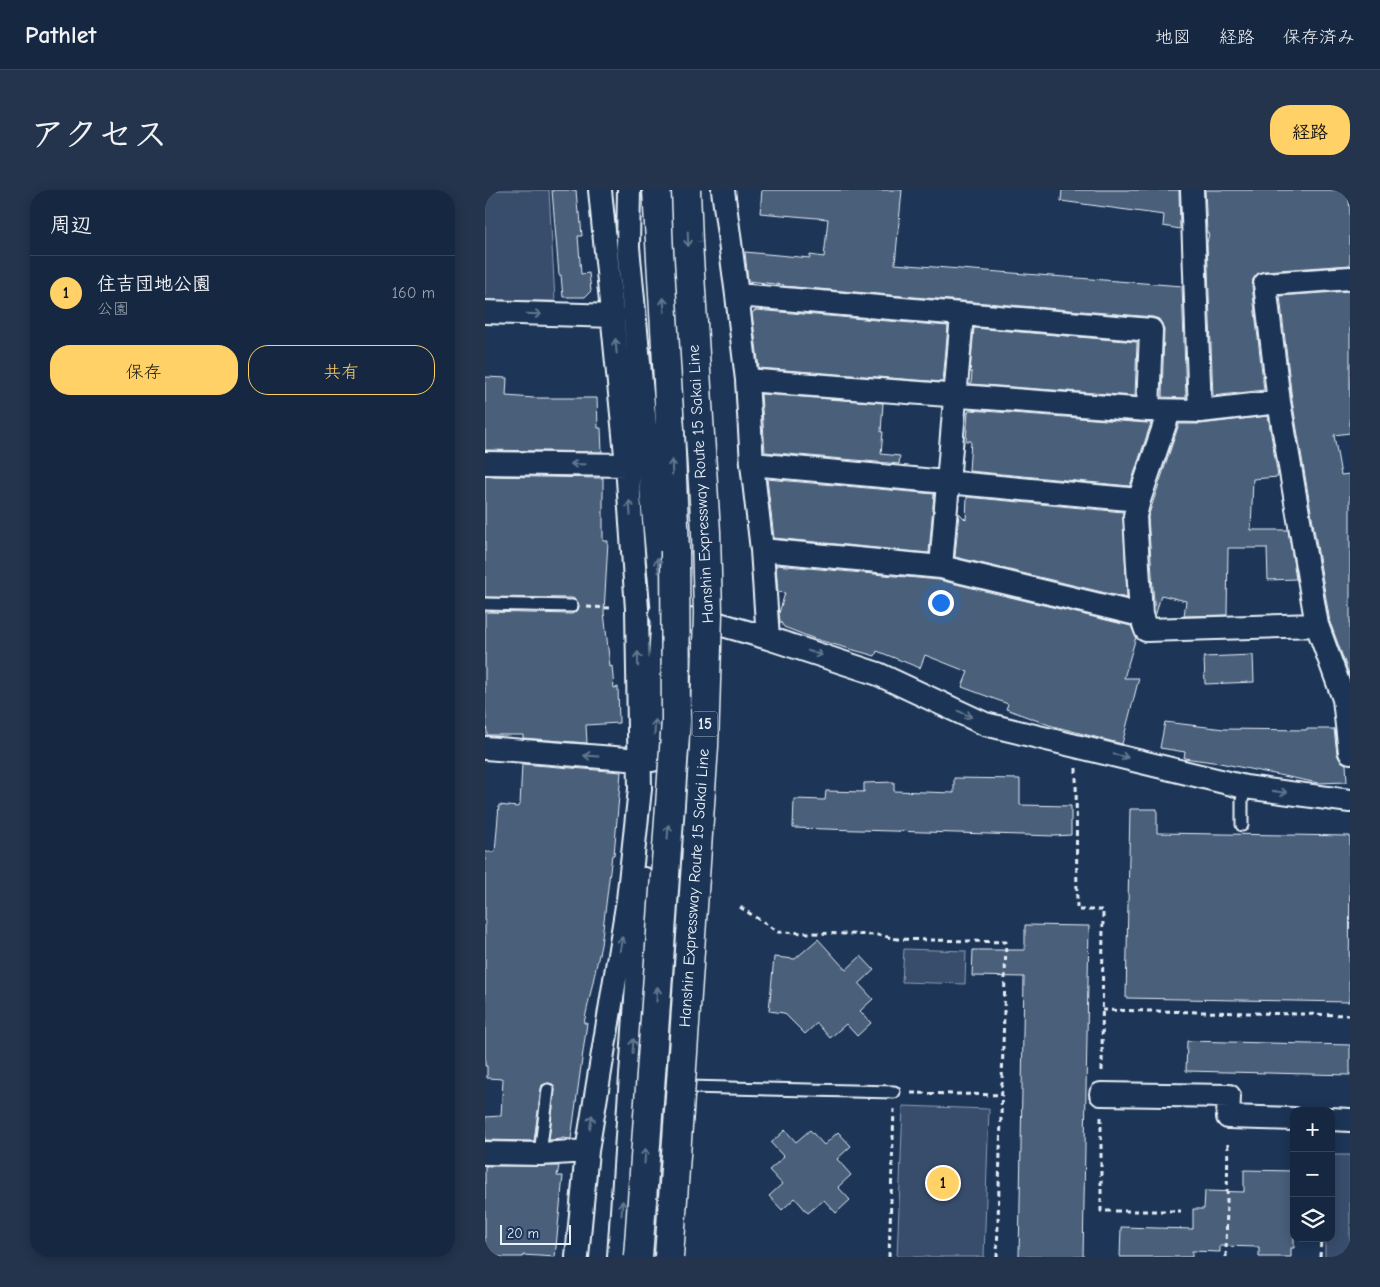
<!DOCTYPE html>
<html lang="ja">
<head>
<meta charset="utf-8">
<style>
	:root { --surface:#162841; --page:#23344c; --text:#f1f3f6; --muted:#9ea6b1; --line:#35445a; --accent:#ffd166 }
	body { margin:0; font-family:"Comic Neue","Klee One",sans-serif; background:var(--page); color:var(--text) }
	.controls { position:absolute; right:15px; bottom:15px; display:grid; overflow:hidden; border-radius:10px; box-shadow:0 2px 12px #0003 }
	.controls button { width:45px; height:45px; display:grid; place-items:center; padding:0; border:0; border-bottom:1px solid var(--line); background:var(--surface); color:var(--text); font:25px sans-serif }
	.scale { position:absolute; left:15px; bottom:12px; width:71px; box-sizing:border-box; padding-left:5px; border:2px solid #e8f1f8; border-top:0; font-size:14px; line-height:18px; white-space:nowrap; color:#e8f1f8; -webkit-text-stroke:4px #1d3557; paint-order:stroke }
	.you { position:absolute; left:455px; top:412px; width:18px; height:18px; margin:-12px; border:4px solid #fff; border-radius:50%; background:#1a73e8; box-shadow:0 0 0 8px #1a73e833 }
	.badge { display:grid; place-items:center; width:32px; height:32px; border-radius:50%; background:var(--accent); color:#111; font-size:16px; font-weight:700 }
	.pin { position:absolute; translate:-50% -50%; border:2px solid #fff; box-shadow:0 1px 5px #0006 }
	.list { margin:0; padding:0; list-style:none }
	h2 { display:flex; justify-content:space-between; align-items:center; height:65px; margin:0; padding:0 20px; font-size:21px }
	h2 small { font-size:16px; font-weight:400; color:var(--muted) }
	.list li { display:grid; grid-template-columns:32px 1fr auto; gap:15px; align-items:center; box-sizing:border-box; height:75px; padding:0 20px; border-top:1px solid var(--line) }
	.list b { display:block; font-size:19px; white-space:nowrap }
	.list p { margin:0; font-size:16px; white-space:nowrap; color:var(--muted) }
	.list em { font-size:16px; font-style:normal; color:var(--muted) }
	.actions { display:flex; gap:10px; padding:15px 20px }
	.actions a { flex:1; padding:11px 0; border:1px solid var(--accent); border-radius:20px; text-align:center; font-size:18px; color:var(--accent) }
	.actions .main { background:var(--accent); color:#111 }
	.icon { flex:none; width:28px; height:28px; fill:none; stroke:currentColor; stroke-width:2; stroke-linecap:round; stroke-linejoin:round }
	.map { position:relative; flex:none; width:865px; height:1067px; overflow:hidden; border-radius:20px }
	header { display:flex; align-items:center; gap:30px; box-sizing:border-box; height:70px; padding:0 25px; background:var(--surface); border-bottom:1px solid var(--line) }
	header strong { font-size:24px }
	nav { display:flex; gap:28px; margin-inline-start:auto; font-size:18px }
	.intro { display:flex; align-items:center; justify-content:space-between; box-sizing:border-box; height:120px; padding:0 30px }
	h1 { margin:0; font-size:35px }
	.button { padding:12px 22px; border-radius:20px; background:var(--accent); color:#111; font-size:18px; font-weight:700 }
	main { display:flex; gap:30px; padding:0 30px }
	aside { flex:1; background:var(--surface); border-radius:20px; box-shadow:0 2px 12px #0003 }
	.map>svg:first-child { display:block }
	.green { fill:#374d6c; stroke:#909fb2 }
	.building { fill:#495e7a; stroke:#e8f1f8 }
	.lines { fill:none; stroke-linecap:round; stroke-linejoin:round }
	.lane-casing { stroke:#e8f1f8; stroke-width:15 }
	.street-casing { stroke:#e8f1f8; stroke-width:26 }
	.highway-casing { stroke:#e8f1f8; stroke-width:31 }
	.path { stroke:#e8f1f8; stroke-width:3; stroke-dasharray:5 4; stroke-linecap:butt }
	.lane { stroke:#1d3557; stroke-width:11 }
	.street { stroke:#1d3557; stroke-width:22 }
	.highway { stroke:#1d3557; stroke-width:28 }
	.highway-bridge-casing { stroke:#e8f1f8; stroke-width:31; stroke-linecap:butt }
	.highway-bridge { stroke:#1d3557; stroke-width:28 }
	.oneway { stroke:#64778f }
	.labels { text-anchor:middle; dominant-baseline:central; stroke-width:5; stroke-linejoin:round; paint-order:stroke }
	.shield { fill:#1d3557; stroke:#abb9c8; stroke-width:1 }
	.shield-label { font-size:15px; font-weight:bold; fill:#e8f1f8 }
	.street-label { font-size:16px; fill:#e8f1f8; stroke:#1d3557 }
</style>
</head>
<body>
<header>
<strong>Pathlet</strong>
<nav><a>地図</a><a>経路</a><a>保存済み</a></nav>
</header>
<div class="intro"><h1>アクセス</h1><a class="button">経路</a></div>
<main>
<aside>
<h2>周辺<small></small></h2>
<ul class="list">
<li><span class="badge">1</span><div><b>住吉団地公園</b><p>公園</p></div><em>160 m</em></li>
</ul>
<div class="actions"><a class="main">保存</a><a>共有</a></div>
</aside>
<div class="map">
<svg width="865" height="1067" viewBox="0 0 865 1067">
	<rect width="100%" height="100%" fill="#1d3557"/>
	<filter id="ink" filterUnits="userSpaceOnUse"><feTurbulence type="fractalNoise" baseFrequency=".02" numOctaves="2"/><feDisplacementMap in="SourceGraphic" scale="10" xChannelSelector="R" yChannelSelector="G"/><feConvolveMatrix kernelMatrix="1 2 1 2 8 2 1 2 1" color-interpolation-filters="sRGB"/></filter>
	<g filter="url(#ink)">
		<path class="green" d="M 0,0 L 64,0 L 70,111 L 0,110 Z
			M 419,759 L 481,761 L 480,794 L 417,792 Z
			M 418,916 L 504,919 L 499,1067 L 412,1067 Z
			M 846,965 L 865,965 L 865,1067 L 840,1067 L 840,1048 L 846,1048 Z"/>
		<path class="building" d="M 67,0 L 91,0 L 93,23 L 95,23 L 97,46 L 93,46 L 96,84 L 104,83 L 106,101 L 100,107 L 78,107 L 76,85 L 74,85 Z
			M 277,0 L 417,0 L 410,74 L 697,96 L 701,208 L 677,207 L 679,140 L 677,134 L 674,129 L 668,127 L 298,96 L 299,95 L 263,91 L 260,62 L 325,68 L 325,65 L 339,67 L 343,29 L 275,23 Z
			M 577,0 L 694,0 L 695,39 L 678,36 L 679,25 L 576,11 Z
			M 720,0 L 863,0 L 865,22 L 865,75 L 779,81 L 772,84 L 768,89 L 767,96 L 779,200 L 728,206 L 722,53 L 724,43 L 722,43 Z
			M 865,101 L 865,243 L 849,245 L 856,285 L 865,284 L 865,484 L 864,484 L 845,432 L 807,210 L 795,106 Z
			M 271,120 L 463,136 L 458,192 L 274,178 L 267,123 Z
			M 489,138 L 652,152 L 650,206 L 486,194 L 487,182 L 485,182 Z
			M 0,187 L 22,188 L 21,206 L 49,208 L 112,208 L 113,238 L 116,238 L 117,262 L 0,260 Z
			M 276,204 L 398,213 L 396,242 L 398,242 L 396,264 L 415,266 L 414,274 L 280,262 Z
			M 485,220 L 662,233 L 666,233 L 645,296 L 484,281 L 486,251 L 481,251 L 483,222 Z
			M 783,226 L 793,287 L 768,289 L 766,340 L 803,340 L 811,389 L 783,390 L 782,358 L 743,358 L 742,425 L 699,426 L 701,411 L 676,405 L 670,427 L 663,327 L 694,234 L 716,234 Z
			M 0,286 L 118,288 L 118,351 L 123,351 L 119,422 L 125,477 L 127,476 L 129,498 L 133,497 L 134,533 L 101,535 L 102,553 L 38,548 L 38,545 L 2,545 L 0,516 L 0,422 L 87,424 L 93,420 L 94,416 L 91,410 L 87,408 L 0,407 Z
			M 282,289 L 449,304 L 444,363 L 289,348 Z
			M 482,307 L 638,322 L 642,408 L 470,367 L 474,323 L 481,330 Z
			M 291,375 L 454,390 L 646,436 L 651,447 L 639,488 L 654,488 L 637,554 L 564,535 L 521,519 L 523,514 L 477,497 L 483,482 L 440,465 L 435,478 L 392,461 L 390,466 L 330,449 L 299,437 L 295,431 L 294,423 L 300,403 L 293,402 Z
			M 768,465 L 769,492 L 720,494 L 719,467 Z
			M 680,532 L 739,539 L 821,540 L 821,539 L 849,539 L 852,564 L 855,570 L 861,574 L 862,592 L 833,593 L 735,573 L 699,568 L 700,562 L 675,558 Z
			M 37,574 L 136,582 L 129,665 L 127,665 L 116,755 L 99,833 L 102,833 L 86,949 L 77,948 L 77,949 L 64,950 L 70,900 L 68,894 L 63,893 L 57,895 L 56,899 L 49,951 L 0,950 L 0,927 L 16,926 L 18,889 L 2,888 L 2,876 L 0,876 L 0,662 L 10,662 L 14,615 L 32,617 L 35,615 Z
			M 469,588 L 535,589 L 535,615 L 586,616 L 586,645 L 570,646 L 308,638 L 309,609 L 340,610 L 341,601 L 379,602 L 379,593 L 409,592 L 409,601 L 469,603 Z
			M 645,619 L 672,619 L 672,643 L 865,646 L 864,812 L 641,808 Z
			M 540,735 L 604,736 L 598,1067 L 534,1067 L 539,787 L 487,786 L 488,760 L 540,760 Z
			M 333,749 L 361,780 L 376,766 L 389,780 L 374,794 L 388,809 L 375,821 L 386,833 L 372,846 L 361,834 L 345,848 L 332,833 L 320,844 L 299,823 L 284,821 L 289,767 L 310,769 Z
			M 702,851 L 865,855 L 865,885 L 701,881 Z
			M 300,940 L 311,952 L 325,940 L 339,955 L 353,942 L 366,956 L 352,969 L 366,985 L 353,997 L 365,1010 L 351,1023 L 339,1010 L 323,1023 L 310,1008 L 297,1020 L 284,1006 L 297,994 L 284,980 L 299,967 L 286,953 Z
			M 0,976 L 74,976 L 72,986 L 78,986 L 70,1067 L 38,1065 L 38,1067 L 0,1067 Z
			M 759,980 L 809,981 L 809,1058 L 806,1058 L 806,1067 L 774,1067 L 774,1057 L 735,1056 L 735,1062 L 707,1061 L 707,1067 L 635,1067 L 636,1037 L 708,1039 L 708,1019 L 719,1019 L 720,1001 L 759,1002 Z"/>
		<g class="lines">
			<defs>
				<path id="lane" d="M 0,414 L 87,416
					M 757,635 L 757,611 L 760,597
					M 203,897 L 409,902
					M 55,964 L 63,900"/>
				<path id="street" d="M 144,0 L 143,57 L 178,424 L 168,570
					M 238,0 L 252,105 L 262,190 L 267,274 L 277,360 L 283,448
					M 707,0 L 715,221
					M 252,105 L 666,140 L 663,220 L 715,221 L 794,212
					M 0,122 L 129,126
					M 262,190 L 663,220
					M 684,222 L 654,310 L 650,326 L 656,425 L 661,440 L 832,435 L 859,509 L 865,562
					M 0,273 L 142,275
					M 267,274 L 654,310
					M 277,360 L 456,377 L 656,425
					M 456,377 L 477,125
					M 175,424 L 234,434 L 283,448 L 393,484 L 500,534 L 760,597 L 865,611
					M 832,435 L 794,212 L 780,94 L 865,88
					M 0,558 L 155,570
					M 616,904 L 744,906 L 743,927 L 809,929
					M 846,929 L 865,930
					M 0,963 L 55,964 L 102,961
					M 92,1067 L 102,961 L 143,710 L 155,599 L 152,419 L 142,275 L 115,0
					M 134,1067 L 159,689"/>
				<path id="highway" d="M 172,0 L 183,190 L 190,361"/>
			</defs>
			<use href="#lane" class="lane-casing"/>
			<use href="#street" class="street-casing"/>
			<use href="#highway" class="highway-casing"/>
			<path class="path" d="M 102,417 L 128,418
				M 591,578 L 592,720 L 618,720 L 617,881
				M 255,717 L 293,742 L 394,745 L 412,749 L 521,752 L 512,1067
				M 617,820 L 865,825
				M 426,903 L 518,905
				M 616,927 L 616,1021 L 696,1021
				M 404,1067 L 409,919
				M 741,1067 L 743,950
				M 835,1067 L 836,1048"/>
			<use href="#lane" class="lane"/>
			<use href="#street" class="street"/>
			<use href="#highway" class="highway"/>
			<defs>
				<g id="highway-bridge">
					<path d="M 153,1067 L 191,531 L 190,361"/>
					<path id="s1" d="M 184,1067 L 219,556 L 223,424 L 221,342 L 203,52 L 201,0"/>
				</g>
			</defs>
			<use href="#highway-bridge" class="highway-bridge-casing"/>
			<use href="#highway-bridge" class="highway-bridge"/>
		</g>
		<defs><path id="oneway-shaft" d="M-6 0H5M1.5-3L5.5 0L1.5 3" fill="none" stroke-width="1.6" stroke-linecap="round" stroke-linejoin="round" transform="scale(1.25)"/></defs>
		<g class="oneway">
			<use href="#oneway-shaft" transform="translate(203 49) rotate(88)"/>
			<use href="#oneway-shaft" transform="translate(179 115) rotate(-93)"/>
			<use href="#oneway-shaft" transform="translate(49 124) rotate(2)"/>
			<use href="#oneway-shaft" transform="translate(131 156) rotate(-95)"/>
			<use href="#oneway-shaft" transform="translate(93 274) rotate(-179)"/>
			<use href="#oneway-shaft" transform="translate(187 277) rotate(-92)"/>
			<use href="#oneway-shaft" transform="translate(145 318) rotate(-94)"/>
			<use href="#oneway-shaft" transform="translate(173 375) rotate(-95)"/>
			<use href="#oneway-shaft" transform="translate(330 463) rotate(18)"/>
			<use href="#oneway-shaft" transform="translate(153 469) rotate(-91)"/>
			<use href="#oneway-shaft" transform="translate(480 524) rotate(25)"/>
			<use href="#oneway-shaft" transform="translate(170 537) rotate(-86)"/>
			<use href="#oneway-shaft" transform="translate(106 566) rotate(-176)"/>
			<use href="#oneway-shaft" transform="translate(636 566) rotate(14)"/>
			<use href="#oneway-shaft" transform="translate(795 602) rotate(8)"/>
			<use href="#oneway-shaft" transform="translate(183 642) rotate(-86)"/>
			<use href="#oneway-shaft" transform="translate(136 754) rotate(-81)"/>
			<use href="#oneway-shaft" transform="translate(172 804) rotate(-86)"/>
			<use href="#oneway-shaft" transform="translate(148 856) rotate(-86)"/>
			<use href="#oneway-shaft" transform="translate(106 932) rotate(-81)"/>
			<use href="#oneway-shaft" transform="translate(160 966) rotate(-86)"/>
			<use href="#oneway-shaft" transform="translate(137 1018) rotate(-86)"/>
		</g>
	</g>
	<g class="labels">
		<rect class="shield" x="207.5" y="521.5" width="25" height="25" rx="4"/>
		<g class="shield-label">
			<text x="220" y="534">15</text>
		</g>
		<g class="street-label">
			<text transform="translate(216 294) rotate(-93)">Hanshin Expressway Route 15 Sakai Line</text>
			<text stroke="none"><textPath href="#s1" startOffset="370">Hanshin Expressway Route 15 Sakai Line</textPath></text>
		</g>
	</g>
</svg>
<div class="controls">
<button>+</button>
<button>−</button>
<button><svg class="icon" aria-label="layers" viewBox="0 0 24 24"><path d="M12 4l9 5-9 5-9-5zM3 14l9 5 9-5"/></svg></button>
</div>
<div class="scale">20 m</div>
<div class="you"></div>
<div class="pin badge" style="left:458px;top:993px">1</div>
</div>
</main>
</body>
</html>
